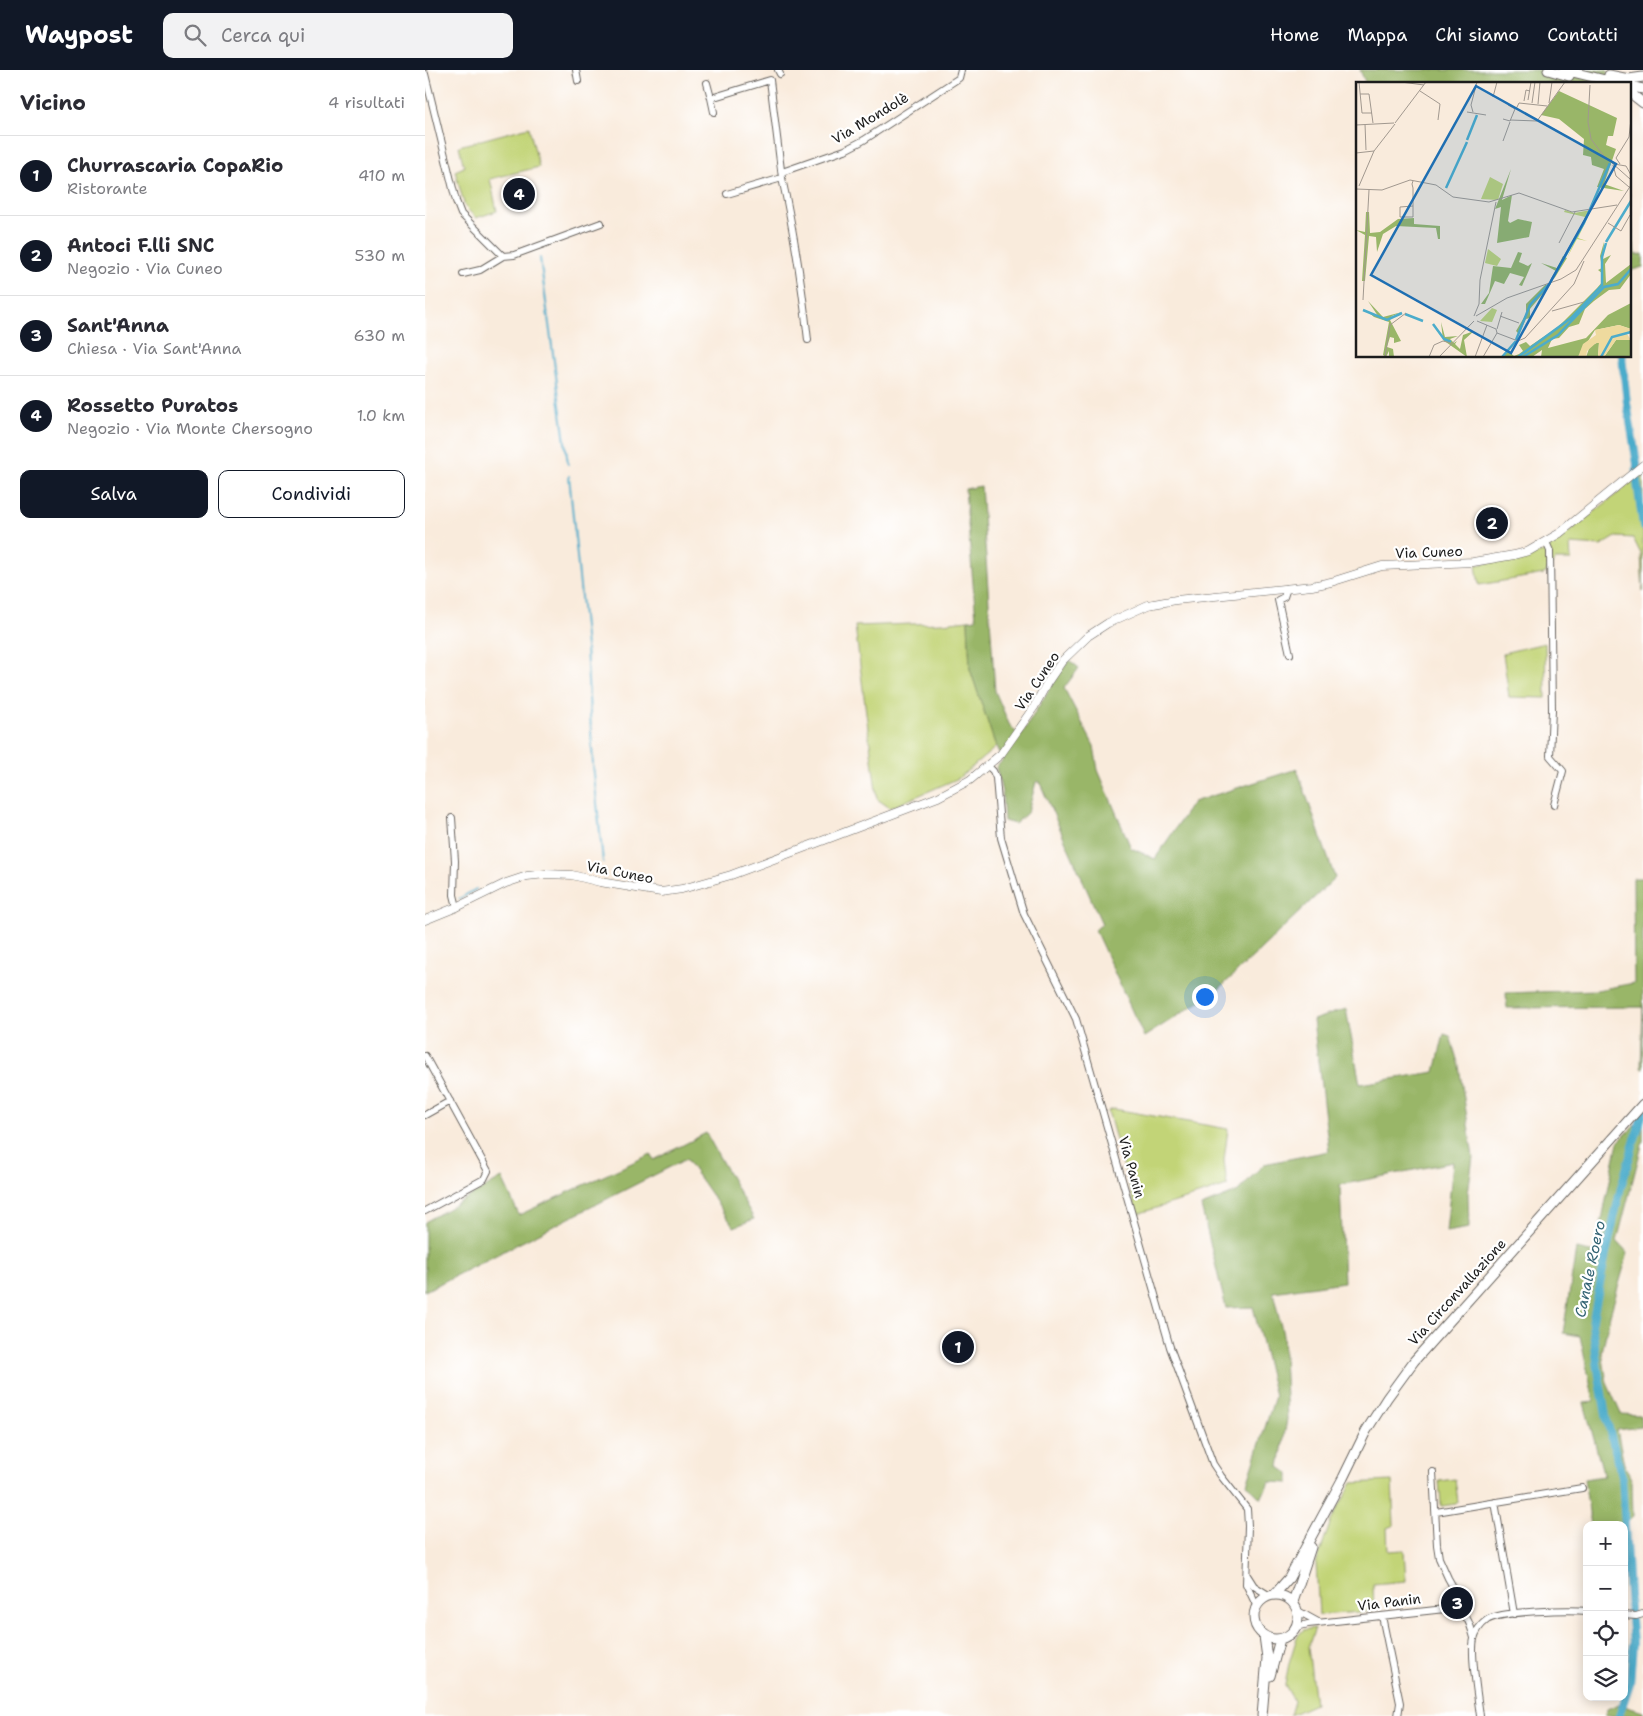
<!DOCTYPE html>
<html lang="it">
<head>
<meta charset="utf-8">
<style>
	:root { --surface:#fff; --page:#f2f2f3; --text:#2b2b33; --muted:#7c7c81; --line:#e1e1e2; --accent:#111827 }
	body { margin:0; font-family:"Shantell Sans",sans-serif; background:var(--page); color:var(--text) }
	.controls { position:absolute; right:15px; bottom:15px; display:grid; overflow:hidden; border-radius:10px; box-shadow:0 2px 12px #0003 }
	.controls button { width:45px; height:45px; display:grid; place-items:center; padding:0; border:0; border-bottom:1px solid var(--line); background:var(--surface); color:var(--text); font:25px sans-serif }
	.you { position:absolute; left:779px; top:926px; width:18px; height:18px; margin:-12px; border:4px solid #fff; border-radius:50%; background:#1a73e8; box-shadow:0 0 0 8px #1a73e833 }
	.badge { display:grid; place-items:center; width:32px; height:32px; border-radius:50%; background:var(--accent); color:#fff; font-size:16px; font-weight:700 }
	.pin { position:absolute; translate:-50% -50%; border:2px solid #fff; box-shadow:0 1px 5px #0006 }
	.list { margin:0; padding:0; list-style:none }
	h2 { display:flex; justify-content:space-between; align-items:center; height:65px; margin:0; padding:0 20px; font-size:21px }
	h2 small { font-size:16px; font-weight:400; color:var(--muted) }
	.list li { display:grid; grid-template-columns:32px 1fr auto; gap:15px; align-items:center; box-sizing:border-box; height:80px; padding:0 20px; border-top:1px solid var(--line) }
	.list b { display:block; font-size:19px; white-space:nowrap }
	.list p { margin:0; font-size:16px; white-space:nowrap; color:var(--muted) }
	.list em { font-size:16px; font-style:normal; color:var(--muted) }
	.actions { display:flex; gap:10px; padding:15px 20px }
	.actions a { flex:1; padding:11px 0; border:1px solid var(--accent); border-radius:10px; text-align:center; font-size:18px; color:var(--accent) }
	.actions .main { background:var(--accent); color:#fff }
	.icon { flex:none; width:28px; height:28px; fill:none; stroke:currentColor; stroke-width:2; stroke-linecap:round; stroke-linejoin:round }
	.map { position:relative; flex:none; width:1218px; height:1646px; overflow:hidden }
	header { display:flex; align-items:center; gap:30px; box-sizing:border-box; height:70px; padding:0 25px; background:var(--accent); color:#fff }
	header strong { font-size:24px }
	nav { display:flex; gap:28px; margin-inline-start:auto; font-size:18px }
	.search { width:350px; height:45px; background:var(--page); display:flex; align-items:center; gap:12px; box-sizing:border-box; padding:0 18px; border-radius:10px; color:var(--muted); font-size:19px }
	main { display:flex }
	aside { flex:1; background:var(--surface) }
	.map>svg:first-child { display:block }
	.green { fill:#c2d477; stroke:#6f784a }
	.forest { fill:#99b668; stroke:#5a6942 }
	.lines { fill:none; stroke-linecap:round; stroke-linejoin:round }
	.stream { stroke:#4caccb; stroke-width:2 }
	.canal { stroke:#4caccb; stroke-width:8 }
	.minor-casing { stroke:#69645f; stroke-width:8 }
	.tertiary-casing { stroke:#69645f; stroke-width:9 }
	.secondary-casing { stroke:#69645f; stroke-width:11 }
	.minor { stroke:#fff; stroke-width:6 }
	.tertiary { stroke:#fff; stroke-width:8 }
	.secondary { stroke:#fff; stroke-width:9 }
	.labels { text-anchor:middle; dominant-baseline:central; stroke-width:4.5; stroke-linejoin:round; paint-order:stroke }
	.street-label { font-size:14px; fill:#1c1c1c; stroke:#fff }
	.water-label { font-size:15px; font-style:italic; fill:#346474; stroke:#fff }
	.inset-river { fill:none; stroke:#4caccb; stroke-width:2.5 }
	.inset-road { fill:none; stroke:#a1988f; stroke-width:1 }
	.view { fill:#1f6fb2; fill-opacity:0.15; stroke:#1f6fb2; stroke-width:2.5 }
	.inset-edge { fill:none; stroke:#1c1c1c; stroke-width:2.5 }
</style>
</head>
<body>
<header>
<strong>Waypost</strong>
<div class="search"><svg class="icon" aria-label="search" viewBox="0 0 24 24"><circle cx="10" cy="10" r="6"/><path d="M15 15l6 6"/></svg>Cerca qui</div>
<nav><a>Home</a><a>Mappa</a><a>Chi siamo</a><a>Contatti</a></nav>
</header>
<main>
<aside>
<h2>Vicino<small>4 risultati</small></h2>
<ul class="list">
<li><span class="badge">1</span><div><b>Churrascaria CopaRio</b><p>Ristorante</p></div><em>410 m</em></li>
<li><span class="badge">2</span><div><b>Antoci F.lli SNC</b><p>Negozio · Via Cuneo</p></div><em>530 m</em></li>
<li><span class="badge">3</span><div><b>Sant'Anna</b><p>Chiesa · Via Sant'Anna</p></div><em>630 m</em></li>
<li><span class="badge">4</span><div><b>Rossetto Puratos</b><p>Negozio · Via Monte Chersogno</p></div><em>1.0 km</em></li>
</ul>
<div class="actions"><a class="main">Salva</a><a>Condividi</a></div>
</aside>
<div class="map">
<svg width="1218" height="1646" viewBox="0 0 1218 1646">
	<rect width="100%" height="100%" fill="#fff"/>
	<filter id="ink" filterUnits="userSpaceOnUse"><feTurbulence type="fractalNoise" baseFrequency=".02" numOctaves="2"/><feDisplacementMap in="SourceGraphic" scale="10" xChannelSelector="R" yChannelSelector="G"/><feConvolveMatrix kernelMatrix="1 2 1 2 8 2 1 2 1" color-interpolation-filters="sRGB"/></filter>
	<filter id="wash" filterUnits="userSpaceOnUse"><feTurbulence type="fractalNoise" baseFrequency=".0096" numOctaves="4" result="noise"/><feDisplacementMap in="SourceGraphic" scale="20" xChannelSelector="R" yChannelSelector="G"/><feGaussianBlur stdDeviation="1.12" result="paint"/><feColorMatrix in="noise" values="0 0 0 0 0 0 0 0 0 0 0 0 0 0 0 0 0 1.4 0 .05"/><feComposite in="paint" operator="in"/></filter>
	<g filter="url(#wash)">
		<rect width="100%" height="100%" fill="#f9ebdc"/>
		<path class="green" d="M 104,57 L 114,97 L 65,109 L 72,141 L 51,148 L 40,137 L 30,101 L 39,97 L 34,76 Z
			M 1218,403 L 1218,522 L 1216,484 L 1208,468 L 1191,467 L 1176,476 L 1145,474 L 1146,490 L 1130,490 L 1119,504 L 1054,515 L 1051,495 L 1119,482 Z
			M 543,550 L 545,599 L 571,677 L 534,708 L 465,738 L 452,729 L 430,556 L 517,553 Z
			M 1120,573 L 1121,628 L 1084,627 L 1078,583 Z
			M 689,1039 L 803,1059 L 799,1090 L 802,1116 L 712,1144 L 683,1041 Z
			M 1030,1409 L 1033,1432 L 1031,1434 L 1017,1436 L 1016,1434 L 1014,1411 Z
			M 967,1411 L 969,1455 L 962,1458 L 963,1481 L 979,1480 L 981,1511 L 948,1514 L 949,1541 L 894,1545 L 891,1494 L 906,1451 L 927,1413 Z
			M 890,1558 L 883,1577 L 890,1634 L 865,1645 L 869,1631 L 860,1615 L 864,1593 L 872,1567 L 878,1560 Z"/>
		<path class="forest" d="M 935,0 L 1182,0 L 1188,14 L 941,14 Z
			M 1204,123 L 1210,185 L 1218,184 L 1218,197 L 1204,201 Z
			M 556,416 L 570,621 L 584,654 L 595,667 L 623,621 L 644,590 L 654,598 L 639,618 L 669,676 L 673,700 L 706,778 L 730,789 L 768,732 L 872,699 L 910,808 L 793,920 L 719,967 L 670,860 L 677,854 L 614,711 L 611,712 L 603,742 L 590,754 L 579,751 L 577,722 L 571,697 L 578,690 L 571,677 L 545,599 L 543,550 L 551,549 L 540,419 Z
			M 1208,808 L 1218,808 L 1218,998 L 1216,998 L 1218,937 L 1082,938 L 1081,923 L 1172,920 L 1209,913 Z
			M 921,939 L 935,1014 L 1010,1002 L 1019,964 L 1025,966 L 1034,996 L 1048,1087 L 1043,1123 L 1044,1158 L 1021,1162 L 1028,1092 L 915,1115 L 919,1212 L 848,1222 L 858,1265 L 862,1349 L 854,1397 L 864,1404 L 864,1413 L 844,1412 L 836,1429 L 822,1414 L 850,1326 L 828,1237 L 801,1238 L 776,1136 L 812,1122 L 839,1094 L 904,1081 L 888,950 Z
			M 1218,1047 L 1218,1071 L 1192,1171 L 1203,1183 L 1185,1245 L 1177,1282 L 1182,1313 L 1196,1344 L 1215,1345 L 1216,1357 L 1192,1360 L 1199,1394 L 1207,1411 L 1208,1446 L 1199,1455 L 1166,1455 L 1159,1409 L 1179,1406 L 1159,1333 L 1169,1332 L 1155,1266 L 1138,1263 L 1151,1179 L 1170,1183 L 1193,1072 Z
			M 281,1063 L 329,1149 L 309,1157 L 261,1089 L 0,1221 L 0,1152 L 77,1108 L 94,1145 L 226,1084 L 229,1090 Z
			M 1193,1634 L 1218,1642 L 1218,1646 L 1180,1646 L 1182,1639 Z"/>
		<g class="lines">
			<path class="stream" d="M 115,188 L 143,394
				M 144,406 L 161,577 L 168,694 L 178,792
				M 34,829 L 51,819"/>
			<path class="canal" d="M 1197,286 L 1202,333 L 1212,394 L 1211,405 L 1218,457
				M 1205,1541 L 1197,1406 L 1182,1351 L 1174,1306 L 1167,1254 L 1180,1189 L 1196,1117 L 1218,1042
				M 1194,1646 L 1205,1613 L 1208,1573 L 1206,1550"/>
		</g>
	</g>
	<g filter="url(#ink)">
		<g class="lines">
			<defs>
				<path id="minor" d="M 151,0 L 153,11
					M 353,0 L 355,4
					M 0,4 L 31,131 L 36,144 L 78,186
					M 282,13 L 286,28 L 345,10 L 357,108 L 302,124
					M 286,28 L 289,42
					M 357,102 L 420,80 L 439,70 L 534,8 L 536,0
					M 357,108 C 369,162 377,215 383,270
					M 38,204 L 55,200 L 78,186 L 89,185 L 176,153
					M 1121,472 L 1125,481 L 1127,640 L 1125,686 L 1138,701 L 1129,735
					M 862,518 L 859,527 L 853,530 L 865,584
					M 563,696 L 568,701 L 571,708 L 576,768 L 599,844 L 651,949 L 745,1277 L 788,1394 L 796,1406 L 822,1439 L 823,1456 L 821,1514 L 832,1537
					M 27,748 L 30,791 L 29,825 L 32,837
					M 0,986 L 63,1101 L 59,1109 L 0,1141
					M 0,1045 L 25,1031
					M 1008,1402 L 1012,1475 L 1014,1488 L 1023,1508 L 1037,1533 L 1039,1544
					M 1070,1432 L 1089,1544
					M 1011,1442 L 1157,1418
					M 822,1505 L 829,1516 L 845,1526
					M 873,1541 L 893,1552
					M 1199,1545 L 1211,1546 L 1218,1544
					M 957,1546 L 975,1633 L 973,1646
					M 872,1557 L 883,1554 L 1029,1538 C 1044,1547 1044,1551 1049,1568
					M 1055,1646 C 1053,1628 1045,1584 1049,1569 C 1051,1561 1055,1555 1062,1550 C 1076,1541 1144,1539 1162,1541"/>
				<path id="tertiary" d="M 0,850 L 32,837 L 81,813 L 102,806 L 121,804 L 147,805 L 175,812 L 236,822 L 257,819 L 306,805 L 381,777 L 513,727 L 545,710 L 576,684 L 609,637 L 622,613 L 637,591 L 663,566 L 683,553 L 723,535 L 751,530 L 887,516 L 906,512 L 957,496 L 1048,492 L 1089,485 L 1104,481 L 1135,463 L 1218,395"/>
				<path id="secondary" d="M 1123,0 L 1144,6
					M 1139,0 L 1197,14
					M 1184,5 L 1204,9 L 1218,7
					M 1204,16 L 1218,19
					M 1204,22 L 1218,33
					M829 1547a22 22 0 1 1 44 0a22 22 0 1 1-44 0Z
					M 849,1525 L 864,1508 L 918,1408 L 941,1361 L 962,1328 L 989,1291 L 1218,1034
					M 868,1532 L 886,1477
					M 845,1606 L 855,1569
					M 837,1646 L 842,1588 L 839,1566"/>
			</defs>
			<use href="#minor" class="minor-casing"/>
			<use href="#tertiary" class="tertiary-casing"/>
			<use href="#secondary" class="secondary-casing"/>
			<use href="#minor" class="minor"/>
			<use href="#tertiary" class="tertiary"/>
			<use href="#secondary" class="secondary"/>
		</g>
	</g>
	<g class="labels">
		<g class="street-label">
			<text transform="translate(445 48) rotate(-31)">Via Mondolè</text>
			<text transform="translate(1004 482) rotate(-2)">Via Cuneo</text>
			<text transform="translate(612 611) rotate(-56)">Via Cuneo</text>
			<text transform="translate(195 802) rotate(11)">Via Cuneo</text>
			<text transform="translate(707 1097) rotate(74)">Via Panin</text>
			<text transform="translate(1032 1222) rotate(-48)">Via Circonvallazione</text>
			<text transform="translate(964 1532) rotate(-7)">Via Panin</text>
		</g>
		<g class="water-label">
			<text transform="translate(1165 1199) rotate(-78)">Canale Roero</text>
		</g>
	</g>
	<g transform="translate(931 12)">
		<rect width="275" height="275" fill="#f9ebdc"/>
		<path d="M 134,95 L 147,102 L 142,118 L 125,117 ZM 209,128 L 218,131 L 235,128 L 222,156 L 231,159 L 221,157 L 211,176 L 229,135 L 208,130 ZM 132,167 L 145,177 L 141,184 L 129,181 ZM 136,226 L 141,228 L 136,240 L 124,239 Z" fill="#c2d477"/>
		<path d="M 203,9 L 261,36 L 257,54 L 252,54 L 250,63 L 260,67 L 248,102 L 268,109 L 241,105 L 248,87 L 236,83 L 235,75 L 227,73 L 228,57 L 203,37 L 185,33 ZM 155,87 L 146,118 L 156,113 L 152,139 L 154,141 L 162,137 L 176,140 L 173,155 L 141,161 L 145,125 L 139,127 ZM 10,130 L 13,130 L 14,151 L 24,150 L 42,137 L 58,136 L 58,142 L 84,144 L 84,157 L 82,157 L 80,146 L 40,144 L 27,152 L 21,170 L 20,155 L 13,154 L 9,199 L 6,199 L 9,153 L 0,148 L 9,150 ZM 248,160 L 247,177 L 255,173 L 249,182 L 250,201 L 275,182 L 275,192 L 264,207 L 253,208 L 238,219 L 229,227 L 223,242 L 213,245 L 203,256 L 196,257 L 192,266 L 230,256 L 252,233 L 275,221 L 275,247 L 263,243 L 239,248 L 222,275 L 185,275 L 186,268 L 176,275 L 148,275 L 151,268 L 158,274 L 163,272 L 167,269 L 163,263 L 170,260 L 174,264 L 202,245 L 241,206 L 247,199 L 247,192 L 242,188 L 246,186 L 244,174 ZM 162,170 L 166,171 L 163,180 L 172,184 L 176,181 L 166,204 L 163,203 L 168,195 L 154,191 L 148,202 L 139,199 L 129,222 L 125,222 L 133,211 L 137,184 L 155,186 ZM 207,174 L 211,176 L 198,197 L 200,189 L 185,181 L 201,186 ZM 195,202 L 174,227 L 174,236 L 170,237 L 163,252 L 160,249 L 170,232 L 170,222 L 189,203 ZM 12,219 L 27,235 L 46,230 L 36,234 L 34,238 L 45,259 L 38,261 L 38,256 L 34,255 L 31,265 L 37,267 L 38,275 L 33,275 L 33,269 L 30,275 L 27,273 L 33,240 L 18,235 L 12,230 L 22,234 ZM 85,240 L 89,255 L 102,254 L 94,257 L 98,261 L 101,259 L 99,262 L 104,267 L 107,253 L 118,249 L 108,258 L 111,275 L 87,258 ZM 272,257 L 275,258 L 275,275 L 248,275 L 260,258 ZM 243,260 L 242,275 L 230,275 L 234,264 Z" fill="#99b668"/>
		<path d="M 263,243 L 275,247 L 275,251 L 271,252 L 275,258 L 260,258 L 248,275 L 242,275 L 243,261 L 240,261 L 231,269 L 230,275 L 222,275 L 227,262 L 240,253 L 239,248 Z" fill="#eeda9e"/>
		<path class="inset-river" d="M 111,58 L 121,33M 90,106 L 111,60M 250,160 L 275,119M 195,199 L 228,141 L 254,81M 7,228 L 31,238 L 46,231M 49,232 L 67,239M 77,242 L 88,257 L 95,260M 160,258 L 174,223 L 193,202M 146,275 L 160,259M 162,275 L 215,236 L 246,203 L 246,175 L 250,161M 167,275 L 202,253 L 248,205 L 262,202 L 275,187M 245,275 L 256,255 L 275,250"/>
		<path class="inset-road" d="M 3,0 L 6,31 L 16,31M 45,0 L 68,3M 234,3 L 232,40 L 235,57 L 247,73 L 274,97M 64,9 L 84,22 L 82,38M 4,12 L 13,12 L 17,41M 137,15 L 141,0M 172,18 L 175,0M 168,19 L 170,8 L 174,9M 176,21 L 179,0M 193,21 L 196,0M 182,22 L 184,0M 160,27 L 163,21 L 191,24M 111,30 L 130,33M 117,30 L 115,23 L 121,0M 147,37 L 154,39 L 159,27 L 152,23M 154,38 L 181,39 L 209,0M 39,41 L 70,0M 9,42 L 10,68M 0,43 L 38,41M 147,59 L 154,40M 0,71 L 18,69 L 39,42M 258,82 L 270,84 L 275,93M 264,82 L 260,76 L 273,55 L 275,37M 257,83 L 260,94 L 273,105M 3,104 L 18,69M 0,107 L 26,108 L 54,98 L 80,103 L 97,115 L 133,120 L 163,111 L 216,130 L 261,123M 57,124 L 44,125 L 44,135 L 57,135 L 57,106 L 56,102 L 57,99M 252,141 L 265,149 L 274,133M 203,161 L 219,130M 7,218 L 13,108M 196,229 L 228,220M 118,234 L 123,222 L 124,198 L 140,120M 120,234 L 151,216 L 205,197 L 220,188 L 275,103M 144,234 L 163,241M 121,239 L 140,247 L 141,251M 141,247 L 146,230M 141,251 L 162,259 L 169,256 L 218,202 L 228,179M 29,275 L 34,243 L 50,231M 73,275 L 78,263 L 87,259 L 95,261M 83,275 L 118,239M 119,275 L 131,243M 127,275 L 141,251"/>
		<path class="view" d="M 120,4 L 260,82 L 155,271 L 15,193 Z"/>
		<rect width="275" height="275" class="inset-edge"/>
	</g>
</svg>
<div class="controls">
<button>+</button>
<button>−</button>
<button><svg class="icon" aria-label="locate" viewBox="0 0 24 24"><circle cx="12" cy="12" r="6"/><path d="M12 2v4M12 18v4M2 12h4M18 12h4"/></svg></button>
<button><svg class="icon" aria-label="layers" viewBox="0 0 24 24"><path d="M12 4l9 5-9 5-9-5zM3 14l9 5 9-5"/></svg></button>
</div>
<div class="you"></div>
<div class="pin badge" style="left:533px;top:1277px">1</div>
<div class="pin badge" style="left:1067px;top:453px">2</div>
<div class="pin badge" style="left:1032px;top:1533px">3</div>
<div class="pin badge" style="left:94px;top:124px">4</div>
</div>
</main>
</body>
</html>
